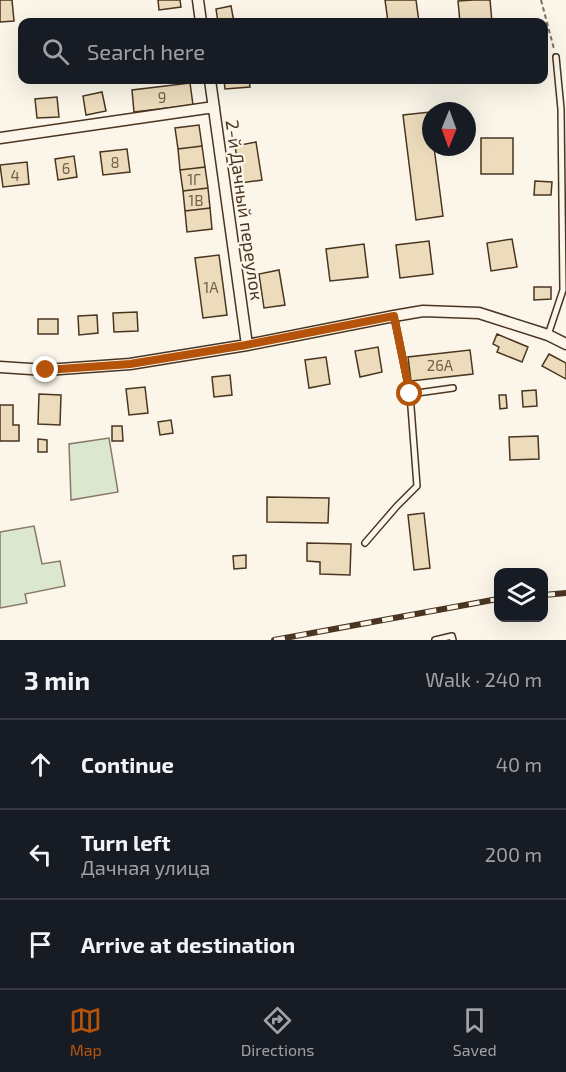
<!DOCTYPE html>
<html lang="en">
<head>
<meta charset="utf-8">
<style>
	:root { --surface:#171b24; --page:#20242c; --text:#f1f3f6; --muted:#9ea1a6; --line:#363941; --accent:#b45309 }
	body { margin:0; font-family:"Exo 2",sans-serif; background:var(--page); color:var(--text) }
	.controls { position:absolute; right:18px; bottom:18px; display:grid; overflow:hidden; border-radius:12px; box-shadow:0 6px 24px #0002 }
	.controls button { width:54px; height:54px; display:grid; place-items:center; padding:0; border:0; border-bottom:2px solid var(--line); background:var(--surface); color:var(--text); font:30px sans-serif }
	.compass { position:absolute; left:422px; top:102px; width:54px; height:54px; border-radius:50%; background:var(--surface); box-shadow:0 6px 24px #0002; rotate:181deg }
	.stop { position:absolute; width:18px; height:18px; margin:-14px; border:4px solid #b45309; border-radius:50%; background:#fff }
	.stop.end { background:#b45309; border-color:#fff; box-shadow:0 2px 6px #0008 }
	.list { margin:0; padding:0; list-style:none }
	h2 { display:flex; justify-content:space-between; align-items:center; height:78px; margin:0; padding:0 24px; font-size:26px }
	h2 small { font-size:20px; font-weight:400; color:var(--muted) }
	.list li { display:grid; grid-template-columns:39px 1fr auto; gap:18px; align-items:center; box-sizing:border-box; height:90px; padding:0 24px; border-top:2px solid var(--line) }
	.list b { display:block; font-size:22px; white-space:nowrap }
	.list p { margin:0; font-size:20px; white-space:nowrap; color:var(--muted) }
	.list em { font-size:20px; font-style:normal; color:var(--muted) }
	.icon { flex:none; width:33px; height:33px; fill:none; stroke:currentColor; stroke-width:2; stroke-linecap:round; stroke-linejoin:round }
	.map { position:relative; flex:none; width:566px; height:640px; overflow:hidden }
	.search { position:absolute; background:var(--surface); box-shadow:0 6px 24px #0002; left:18px; right:18px; top:18px; height:66px; display:flex; align-items:center; gap:15px; box-sizing:border-box; padding:0 21px; border-radius:12px; color:var(--muted); font-size:22px }
	.sheet { height:348px; background:var(--surface) }
	nav { display:flex; justify-content:space-around; align-items:center; box-sizing:border-box; height:84px; border-top:2px solid var(--line); background:var(--surface); font-size:16px; color:var(--muted) }
	nav a { display:grid; justify-items:center; gap:3px }
	nav .on { color:var(--accent) }
	.map>svg:first-child { display:block }
	.green { fill:#dce7d0; stroke:#887966; stroke-width:1.5 }
	.building { fill:#ecdcbc; stroke:#4a3520; stroke-width:1.5 }
	.lines { fill:none; stroke-linecap:round; stroke-linejoin:round }
	.lane-casing { stroke:#4a3520; stroke-width:8 }
	.street-casing { stroke:#4a3520; stroke-width:13 }
	.path { stroke:#7f6f5c; stroke-width:2; stroke-dasharray:4.5 3; stroke-linecap:butt }
	.lane { stroke:#fbf6e9; stroke-width:5 }
	.street { stroke:#fbf6e9; stroke-width:10 }
	.rail-casing { stroke:#4a3520; stroke-width:6 }
	.rail { stroke:#fbf6e9; stroke-width:4; stroke-dasharray:11; stroke-linecap:butt }
	.route { stroke:#b45309; stroke-width:8 }
	.labels { text-anchor:middle; dominant-baseline:central; stroke-width:4.5; stroke-linejoin:round; paint-order:stroke }
	.number-label { font-size:15px; fill:#725f47 }
	.street-label { font-size:18px; fill:#4a3520; stroke:#fbf6e9 }
</style>
</head>
<body>
<div class="map">
<svg width="566" height="640" viewBox="0 0 566 640">
	<rect width="100%" height="100%" fill="#fbf6e9"/>
	<path class="green" d="M 109,438 L 118,492 L 71,500 L 69,444 Z
		M 34,526 L 42,564 L 60,561 L 65,586 L 25,594 L 27,603 L 0,608 L 0,532 Z"/>
	<path class="building" d="M 0,0 L 12,0 L 14,21 L 0,22 Z
		M 158,0 L 180,0 L 181,7 L 159,10 Z
		M 385,0 L 416,0 L 419,22 L 388,22 Z
		M 473,0 L 490,0 L 492,22 L 460,22 L 458,1 Z
		M 231,6 L 234,22 L 218,22 L 216,9 Z
		M 224,80 L 249,80 L 250,87 L 225,89 Z
		M 190,83 L 193,105 L 134,112 L 132,90 Z
		M 102,92 L 106,111 L 86,115 L 83,96 Z
		M 57,97 L 59,117 L 37,118 L 35,99 Z
		M 430,112 L 431,147 L 434,147 L 443,216 L 416,220 L 403,115 Z
		M 199,125 L 202,146 L 178,149 L 175,128 Z
		M 481,138 L 513,138 L 513,174 L 481,174 Z
		M 256,142 L 262,180 L 241,183 L 235,146 Z
		M 202,146 L 205,167 L 180,170 L 178,149 Z
		M 127,149 L 130,172 L 103,175 L 100,152 Z
		M 74,156 L 77,177 L 58,180 L 55,159 Z
		M 27,162 L 29,184 L 3,187 L 0,165 Z
		M 205,167 L 208,188 L 183,191 L 180,170 Z
		M 535,181 L 552,182 L 551,195 L 534,195 Z
		M 208,188 L 210,208 L 185,211 L 183,191 Z
		M 210,208 L 212,229 L 187,232 L 185,211 Z
		M 512,239 L 517,267 L 491,271 L 487,243 Z
		M 429,241 L 433,274 L 400,278 L 396,245 Z
		M 364,244 L 368,277 L 330,281 L 326,249 Z
		M 219,255 L 227,315 L 203,318 L 195,258 Z
		M 279,270 L 285,305 L 264,308 L 259,274 Z
		M 534,287 L 551,287 L 551,299 L 534,300 Z
		M 137,312 L 138,331 L 114,332 L 113,313 Z
		M 97,315 L 98,333 L 79,335 L 78,316 Z
		M 38,319 L 58,319 L 58,334 L 38,334 Z
		M 497,334 L 528,347 L 522,362 L 497,352 L 499,347 L 493,344 Z
		M 378,347 L 382,372 L 360,377 L 355,351 Z
		M 470,350 L 473,374 L 411,381 L 408,357 Z
		M 549,354 L 566,363 L 566,379 L 542,366 Z
		M 326,357 L 330,384 L 309,388 L 305,360 Z
		M 230,375 L 232,395 L 214,397 L 212,377 Z
		M 145,387 L 148,413 L 129,415 L 126,389 Z
		M 536,390 L 537,406 L 523,407 L 522,391 Z
		M 39,394 L 61,395 L 60,425 L 38,424 Z
		M 499,395 L 506,395 L 507,408 L 500,409 Z
		M 0,405 L 13,405 L 13,425 L 19,425 L 19,441 L 0,441 Z
		M 171,420 L 173,433 L 160,435 L 158,422 Z
		M 112,426 L 122,426 L 123,441 L 112,441 Z
		M 538,436 L 539,459 L 510,460 L 509,437 Z
		M 38,439 L 47,440 L 47,452 L 38,452 Z
		M 267,497 L 329,498 L 328,523 L 267,522 Z
		M 424,513 L 430,568 L 414,570 L 408,515 Z
		M 307,543 L 351,544 L 350,575 L 320,574 L 320,562 L 307,561 Z
		M 246,555 L 246,568 L 234,569 L 233,556 Z"/>
	<g class="lines">
		<defs>
			<path id="lane" d="M 548,335 L 563,290 L 561,109 L 556,57
				M 410,394 L 453,388
				M 365,543 L 397,506 L 417,486 L 410,394 L 394,316
				M 435,640 L 452,636 L 453,640"/>
			<path id="street" d="M 198,0 L 201,22
				M 210,80 L 247,345
				M 0,138 L 214,107
				M 0,367 L 46,370 L 130,364 L 247,345 L 394,316 L 423,311 L 479,313 L 548,335 L 566,344"/>
		</defs>
		<use href="#lane" class="lane-casing"/>
		<use href="#street" class="street-casing"/>
		<path class="path" d="M 541,0 L 554,49"/>
		<use href="#lane" class="lane"/>
		<use href="#street" class="street"/>
		<defs>
			<path id="rail" d="M 544,595 L 566,593
				M 274,640 L 498,599"/>
		</defs>
		<use href="#rail" class="rail-casing"/>
		<use href="#rail" class="rail"/>
	</g>
	<g class="lines">
		<path class="route" d="M 46,370 L 130,364 L 246,345 L 394,316 L 410,394"/>
	</g>
	<g class="labels">
		<g class="number-label">
			<text x="162" y="97">9</text>
			<text x="115" y="162">8</text>
			<text x="66" y="168">6</text>
			<text x="15" y="175">4</text>
			<text x="194" y="179">1Г</text>
			<text x="196" y="200">1В</text>
			<text x="211" y="287">1А</text>
			<text x="440" y="365">26А</text>
		</g>
		<g class="street-label">
			<text transform="translate(245 210) rotate(82)">2-й Дачный переулок</text>
		</g>
	</g>
</svg>
<div class="controls">
<button><svg class="icon" aria-label="layers" viewBox="0 0 24 24"><path d="M12 4l9 5-9 5-9-5zM3 14l9 5 9-5"/></svg></button>
</div>
<svg class="compass" viewBox="-18 -18 36 36"><path d="M0-13l5 13h-10z" fill="#e53935"/><path d="M0 13l5-13h-10z" fill="#9ea1a6"/></svg>
<div class="stop" style="left:410px;top:394px"></div>
<div class="stop end" style="left:46px;top:370px"></div>
<div class="search"><svg class="icon" aria-label="search" viewBox="0 0 24 24"><circle cx="10" cy="10" r="6"/><path d="M15 15l6 6"/></svg>Search here</div>
</div>
<section class="sheet">
<h2>3 min<small>Walk · 240 m</small></h2>
<ul class="list">
<li><svg class="icon" aria-label="ahead" viewBox="0 0 24 24"><path d="M12 20V5M6 11l6-6 6 6"/></svg><div><b>Continue</b></div><em>40 m</em></li>
<li><svg class="icon" aria-label="left" viewBox="0 0 24 24"><path d="M17 20v-9H6M10 6l-5 5 5 5"/></svg><div><b>Turn left</b><p>Дачная улица</p></div><em>200 m</em></li>
<li><svg class="icon" aria-label="arrive" viewBox="0 0 24 24"><path d="M6 21V4h12l-3 4 3 4H6"/></svg><div><b>Arrive at destination</b></div></li>
</ul>
</section>
<nav>
<a class="on"><svg class="icon" aria-label="map" viewBox="0 0 24 24"><path d="M3 6l6-2 6 2 6-2v14l-6 2-6-2-6 2zM9 4v14M15 6v14"/></svg>Map</a>
<a><svg class="icon" aria-label="directions" viewBox="0 0 24 24"><path d="M12 3l9 9-9 9-9-9zM9 14v-3h6M13 9l2 2-2 2"/></svg>Directions</a>
<a><svg class="icon" aria-label="saved" viewBox="0 0 24 24"><path d="M7 4h10v16l-5-4-5 4z"/></svg>Saved</a>
</nav>
</body>
</html>
